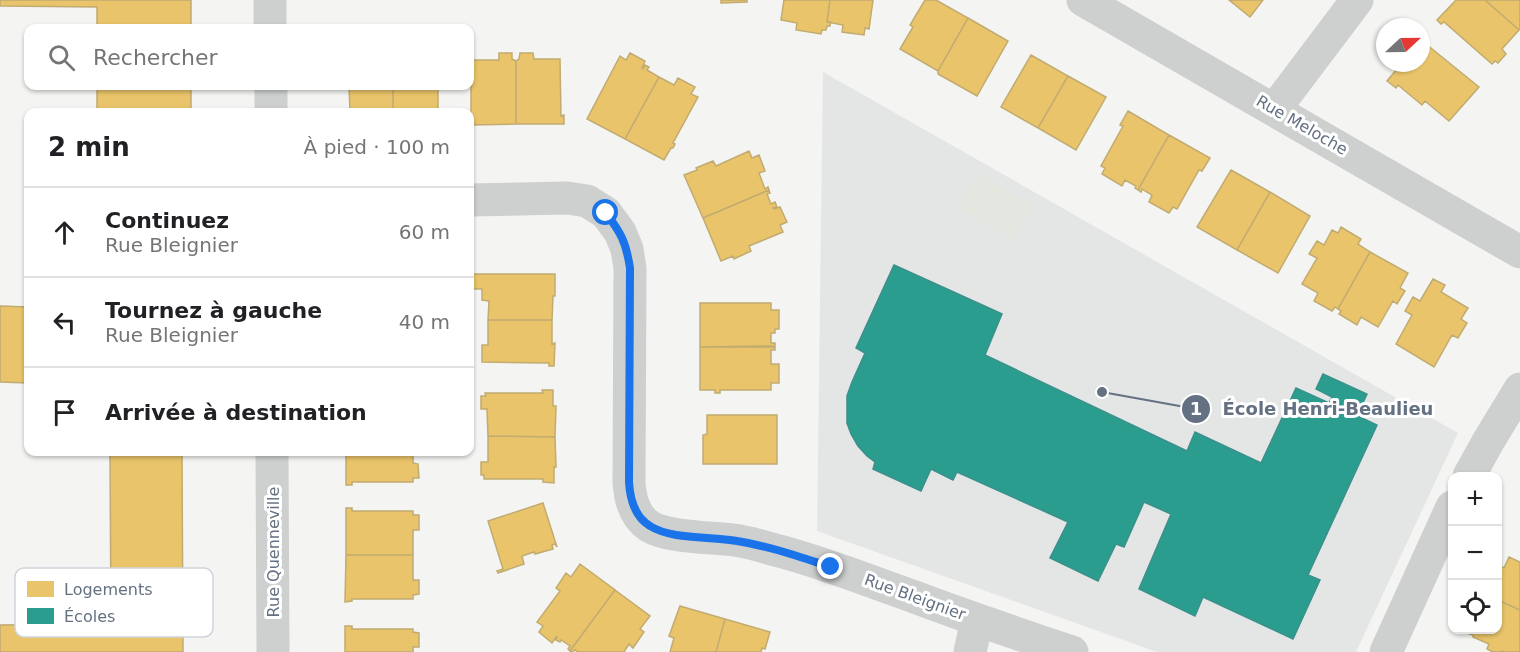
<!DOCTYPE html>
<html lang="fr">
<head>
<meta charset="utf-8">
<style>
	:root { --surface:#fff; --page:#f6f6f6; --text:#202124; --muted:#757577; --line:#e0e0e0 }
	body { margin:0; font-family:"DejaVu Sans",sans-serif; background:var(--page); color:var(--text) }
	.controls { position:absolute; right:18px; bottom:18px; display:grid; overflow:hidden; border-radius:12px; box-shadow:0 2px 4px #0004 }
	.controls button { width:54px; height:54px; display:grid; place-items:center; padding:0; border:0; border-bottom:2px solid var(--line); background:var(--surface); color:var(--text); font:30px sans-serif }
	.compass { position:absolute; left:1376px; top:18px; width:54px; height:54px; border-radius:50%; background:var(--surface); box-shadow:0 2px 4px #0004; rotate:68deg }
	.stop { position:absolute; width:18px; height:18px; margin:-14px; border:4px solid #1a73e8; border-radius:50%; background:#fff }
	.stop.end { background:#1a73e8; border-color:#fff; box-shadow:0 2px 6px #0008 }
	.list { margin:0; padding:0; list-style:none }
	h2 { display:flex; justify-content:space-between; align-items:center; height:78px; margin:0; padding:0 24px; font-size:26px }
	h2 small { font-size:20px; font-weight:400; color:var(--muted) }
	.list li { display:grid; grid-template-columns:39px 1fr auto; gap:18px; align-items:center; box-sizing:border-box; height:90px; padding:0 24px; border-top:2px solid var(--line) }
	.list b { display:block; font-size:22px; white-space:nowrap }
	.list p { margin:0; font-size:20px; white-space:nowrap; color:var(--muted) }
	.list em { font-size:20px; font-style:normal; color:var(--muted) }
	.icon { flex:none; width:33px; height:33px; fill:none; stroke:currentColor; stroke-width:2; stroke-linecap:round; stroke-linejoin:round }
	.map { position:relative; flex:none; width:1520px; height:652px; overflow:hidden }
	.search { position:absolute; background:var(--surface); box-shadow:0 2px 4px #0004; left:24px; top:24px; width:450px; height:66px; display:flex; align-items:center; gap:15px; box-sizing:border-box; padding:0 21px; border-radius:12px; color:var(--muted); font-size:22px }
	.panel { position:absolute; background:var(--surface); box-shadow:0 2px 4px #0004; left:24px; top:108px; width:450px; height:348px; border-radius:12px }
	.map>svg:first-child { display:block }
	.built { fill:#e4e5e5 }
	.green { fill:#e3e7e0 }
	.homes { fill:#e9c46a; stroke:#c1ab71; stroke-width:1.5 }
	.schools { fill:#2a9d8f; stroke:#3b908b; stroke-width:1.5 }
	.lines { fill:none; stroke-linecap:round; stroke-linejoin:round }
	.street { stroke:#cecfcf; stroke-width:33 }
	.route { stroke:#1a73e8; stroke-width:8 }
	.labels { text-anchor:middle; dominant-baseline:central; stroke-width:6; stroke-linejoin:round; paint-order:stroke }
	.street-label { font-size:16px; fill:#647182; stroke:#fff }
	.key { fill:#fff; stroke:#d0d4da; stroke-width:1.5 }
	.key-label { font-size:16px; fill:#647182 }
	.leader { fill:none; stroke:#647182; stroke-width:2 }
	.callout-dot { fill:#647182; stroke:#fff; stroke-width:2 }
	.mark-label { font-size:18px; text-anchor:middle; font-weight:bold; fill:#fff }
	.callout-label { font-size:18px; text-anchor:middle; font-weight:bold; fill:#647182; stroke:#fff; stroke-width:6; stroke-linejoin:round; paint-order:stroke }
</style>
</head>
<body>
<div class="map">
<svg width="1520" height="652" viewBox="0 0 1520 652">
	<rect width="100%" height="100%" fill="#f4f4f2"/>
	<path class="built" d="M 823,72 L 1458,433 L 1356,652 L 1157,652 L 817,531 Z"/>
	<path class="green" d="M 978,173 L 1033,205 L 1013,240 L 958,209 Z"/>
	<path class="homes" d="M 0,0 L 191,0 L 191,28 L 97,28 L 97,7 L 0,6 Z
		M 721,0 L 747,0 L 747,2 L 721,3 Z
		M 784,0 L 830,0 L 827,22 L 830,22 L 830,26 L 827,26 L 826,30 L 822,30 L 821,34 L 796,30 L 797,23 L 781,20 Z
		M 830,0 L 873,0 L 869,29 L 865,28 L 864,35 L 842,32 L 843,25 L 827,22 Z
		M 925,0 L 936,0 L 968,18 L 938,71 L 900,49 L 913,27 L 910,25 Z
		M 1229,0 L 1263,0 L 1250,17 Z
		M 1456,0 L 1485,0 L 1519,30 L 1502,49 L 1506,54 L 1498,63 L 1495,61 L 1492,64 L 1444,22 L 1441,24 L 1437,20 Z
		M 1485,0 L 1520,0 L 1520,29 L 1519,30 Z
		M 968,18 L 1008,41 L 977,96 L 938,74 L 938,71 Z
		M 1421,40 L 1479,87 L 1449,121 L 1425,101 L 1422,105 L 1398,85 L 1396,88 L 1387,81 L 1402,63 L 1421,63 Z
		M 499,53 L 512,53 L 512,59 L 516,61 L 516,124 L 470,125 L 470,116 L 471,115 L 471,60 L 499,60 Z
		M 520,53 L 533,53 L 534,59 L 560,59 L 561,116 L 564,115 L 564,124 L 516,124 L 516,61 L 519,59 Z
		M 630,53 L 645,61 L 642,68 L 643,69 L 645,65 L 649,67 L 647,70 L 659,77 L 625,139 L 587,119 L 620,56 L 626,60 Z
		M 1031,55 L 1068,76 L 1038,128 L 1001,107 Z
		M 1068,76 L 1106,97 L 1076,150 L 1038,128 Z
		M 659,77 L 674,85 L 678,78 L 695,87 L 691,94 L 698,97 L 673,143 L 675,144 L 673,148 L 671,148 L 664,160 L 625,139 Z
		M 97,86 L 191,86 L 191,112 L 97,112 Z
		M 349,86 L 393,86 L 393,112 L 350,112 Z
		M 393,86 L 438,86 L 438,112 L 393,112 Z
		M 1128,111 L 1169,135 L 1138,190 L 1135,188 L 1136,186 L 1125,180 L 1122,186 L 1102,174 L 1105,168 L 1101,166 L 1123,126 L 1120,125 Z
		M 1169,135 L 1210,158 L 1202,171 L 1199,170 L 1177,209 L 1173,207 L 1169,213 L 1149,202 L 1152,195 L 1142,189 L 1141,192 L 1138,190 Z
		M 749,151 L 752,158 L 759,155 L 765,171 L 759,173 L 765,189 L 768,187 L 769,190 L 703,218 L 684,175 L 697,170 L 696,168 L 713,161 L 716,166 Z
		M 1231,170 L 1270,192 L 1237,250 L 1197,227 Z
		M 769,190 L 770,193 L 767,194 L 771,204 L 775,202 L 777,207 L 773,208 L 774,209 L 780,207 L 787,222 L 780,225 L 783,232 L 749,246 L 751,251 L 734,259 L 733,256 L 721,261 L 703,218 Z
		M 1270,192 L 1310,216 L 1278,273 L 1237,250 Z
		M 1341,227 L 1361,239 L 1358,244 L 1370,252 L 1338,309 L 1335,307 L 1332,311 L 1314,301 L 1318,293 L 1302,284 L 1317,258 L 1309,254 L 1317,241 L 1324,245 L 1332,230 L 1338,233 Z
		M 1370,252 L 1408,273 L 1400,288 L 1405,291 L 1397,304 L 1393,301 L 1378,327 L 1361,317 L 1357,325 L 1339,314 L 1341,311 L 1338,309 Z
		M 473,274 L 555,274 L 555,296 L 553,296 L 552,320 L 488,320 L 489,301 L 482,300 L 482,289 L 473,289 Z
		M 1433,279 L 1445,285 L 1441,292 L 1468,308 L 1461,319 L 1467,323 L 1458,338 L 1452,335 L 1434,367 L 1396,344 L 1412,315 L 1405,311 L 1413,297 L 1420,301 Z
		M 700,303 L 771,303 L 771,310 L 779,310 L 779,329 L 775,329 L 775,333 L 771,333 L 771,343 L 775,343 L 775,347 L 700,347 Z
		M 0,306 L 28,307 L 28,383 L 0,382 Z
		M 488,320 L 552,320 L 552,344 L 555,343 L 554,366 L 549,366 L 549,363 L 482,362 L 482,345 L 488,345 Z
		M 771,346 L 775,347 L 775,350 L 771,350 L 771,364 L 779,364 L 779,383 L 771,383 L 771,390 L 720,390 L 720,393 L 715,393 L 715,390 L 700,390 L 700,347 Z
		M 542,390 L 553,390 L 553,406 L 556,406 L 555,437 L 488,436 L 487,409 L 481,409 L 481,396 L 486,396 L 485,393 L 543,393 Z
		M 707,415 L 777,415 L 777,464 L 703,464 L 703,435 L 707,434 Z
		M 488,436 L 555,437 L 556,467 L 554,467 L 554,483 L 543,482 L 543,479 L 484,479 L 484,475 L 481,475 L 481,462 L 488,462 Z
		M 110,452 L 182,452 L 183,652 L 0,652 L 0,625 L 111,624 Z
		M 346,452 L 413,452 L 413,463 L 418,464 L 419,478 L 413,478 L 413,482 L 352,482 L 352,485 L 346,485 Z
		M 543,503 L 557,547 L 555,544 L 552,545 L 553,549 L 535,554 L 534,552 L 522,556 L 524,564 L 498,573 L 497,571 L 503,569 L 488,521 Z
		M 346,508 L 352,508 L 352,511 L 413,511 L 413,515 L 419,515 L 419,530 L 413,530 L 413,555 L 346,555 Z
		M 346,555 L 413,555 L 413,580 L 419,580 L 419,594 L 413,595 L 413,599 L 352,599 L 352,601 L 345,602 Z
		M 1509,557 L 1520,562 L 1520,610 L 1498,600 L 1498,568 L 1499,565 L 1504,568 Z
		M 580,564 L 615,590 L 570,651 L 568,649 L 570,646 L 561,640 L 560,642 L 556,640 L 557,636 L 552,643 L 539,632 L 543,626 L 537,622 L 560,591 L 556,588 L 566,573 L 571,577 Z
		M 615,590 L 650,616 L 640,629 L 644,632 L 633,648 L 629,644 L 624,652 L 578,652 L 575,650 L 572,652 L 570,651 L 572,648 Z
		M 1498,600 L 1520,610 L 1520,652 L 1505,652 L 1502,651 L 1501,652 L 1493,652 L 1487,649 L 1489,644 L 1473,637 L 1473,635 L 1467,633 L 1469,630 L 1498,630 Z
		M 680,606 L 725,619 L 716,652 L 670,652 L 674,638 L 669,636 Z
		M 725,619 L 770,632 L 765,649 L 762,648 L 761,652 L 716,652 Z
		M 345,626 L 352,626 L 352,629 L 413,629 L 413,632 L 419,633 L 419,647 L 413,647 L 413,652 L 345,652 Z"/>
	<path class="schools" d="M 894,265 L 1002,314 L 985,355 L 1187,451 L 1195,432 L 1261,463 L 1296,388 L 1329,403 L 1332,397 L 1316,389 L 1323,374 L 1367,394 L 1360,409 L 1347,403 L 1343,409 L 1377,425 L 1308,575 L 1320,580 L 1293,639 L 1203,597 L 1195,616 L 1139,589 L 1171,514 L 1144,502 L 1124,547 L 1116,544 L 1098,581 L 1050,558 L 1068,522 L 957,472 L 953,480 L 931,469 L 921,491 L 873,469 L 875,462 L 867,456 L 858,446 L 851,434 L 847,423 L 847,396 L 852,382 L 865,353 L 856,348 Z"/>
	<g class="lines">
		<path class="street" d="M 270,0 L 270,28
			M 1083,0 L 1520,252
			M 271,86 L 271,112
			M 1274,110 L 1357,0
			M 470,200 L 567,198 L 587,201 L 606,213 L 620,232 L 627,249 L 630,268 L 629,482 C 630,499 634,516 649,526 C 668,538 711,537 734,540 C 750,542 767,548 783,552 C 827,564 869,581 912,596 C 965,616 1018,634 1072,652
			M 272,452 L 273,652
			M 1469,476 L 1489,440 L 1520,389
			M 970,652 L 977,620
			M 1386,652 L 1452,507"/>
	</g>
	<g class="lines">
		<path class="route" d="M 606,213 C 621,233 626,242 630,268 L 629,482 C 630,499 635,517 650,526 C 672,540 711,536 737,541 C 769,546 800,557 831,567"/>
	</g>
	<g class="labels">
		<g class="street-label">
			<text transform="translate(1302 125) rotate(30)">Rue Meloche</text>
			<text transform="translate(273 552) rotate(-90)">Rue Quenneville</text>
			<text transform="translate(915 597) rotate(20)">Rue Bleignier</text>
		</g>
	</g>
	<rect x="15" y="568" width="198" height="69" rx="9" class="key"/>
	<rect x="27" y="581" width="27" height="16" fill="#e9c46a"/>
	<rect x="27" y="608" width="27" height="16" fill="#2a9d8f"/>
	<g class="key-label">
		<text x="64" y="595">Logements</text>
		<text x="64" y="622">Écoles</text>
	</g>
	<path class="leader" d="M1102 392L1196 409"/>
	<g class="callout-dot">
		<circle cx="1102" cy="392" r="6"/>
		<circle cx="1196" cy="409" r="15"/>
	</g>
	<g class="mark-label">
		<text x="1196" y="415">1</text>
	</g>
	<g class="callout-label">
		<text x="1328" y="415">École Henri-Beaulieu</text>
	</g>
</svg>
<div class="controls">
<button>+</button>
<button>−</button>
<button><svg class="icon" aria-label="locate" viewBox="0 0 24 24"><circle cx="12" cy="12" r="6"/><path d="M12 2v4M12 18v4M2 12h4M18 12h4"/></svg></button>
</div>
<svg class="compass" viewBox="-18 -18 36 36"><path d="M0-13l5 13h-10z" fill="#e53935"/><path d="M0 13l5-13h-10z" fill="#757577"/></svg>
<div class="stop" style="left:606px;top:213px"></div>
<div class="stop end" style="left:831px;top:567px"></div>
<div class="search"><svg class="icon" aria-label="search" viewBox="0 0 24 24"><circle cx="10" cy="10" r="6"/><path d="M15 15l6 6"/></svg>Rechercher</div>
<section class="panel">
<h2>2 min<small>À pied · 100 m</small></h2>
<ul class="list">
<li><svg class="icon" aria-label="ahead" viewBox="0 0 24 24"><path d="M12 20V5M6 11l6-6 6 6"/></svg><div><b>Continuez</b><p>Rue Bleignier</p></div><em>60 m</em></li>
<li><svg class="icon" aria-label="left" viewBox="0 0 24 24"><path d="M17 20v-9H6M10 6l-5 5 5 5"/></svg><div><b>Tournez à gauche</b><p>Rue Bleignier</p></div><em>40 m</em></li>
<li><svg class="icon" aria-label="arrive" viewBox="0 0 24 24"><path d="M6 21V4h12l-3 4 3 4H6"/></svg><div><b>Arrivée à destination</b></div></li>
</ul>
</section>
</div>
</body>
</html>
